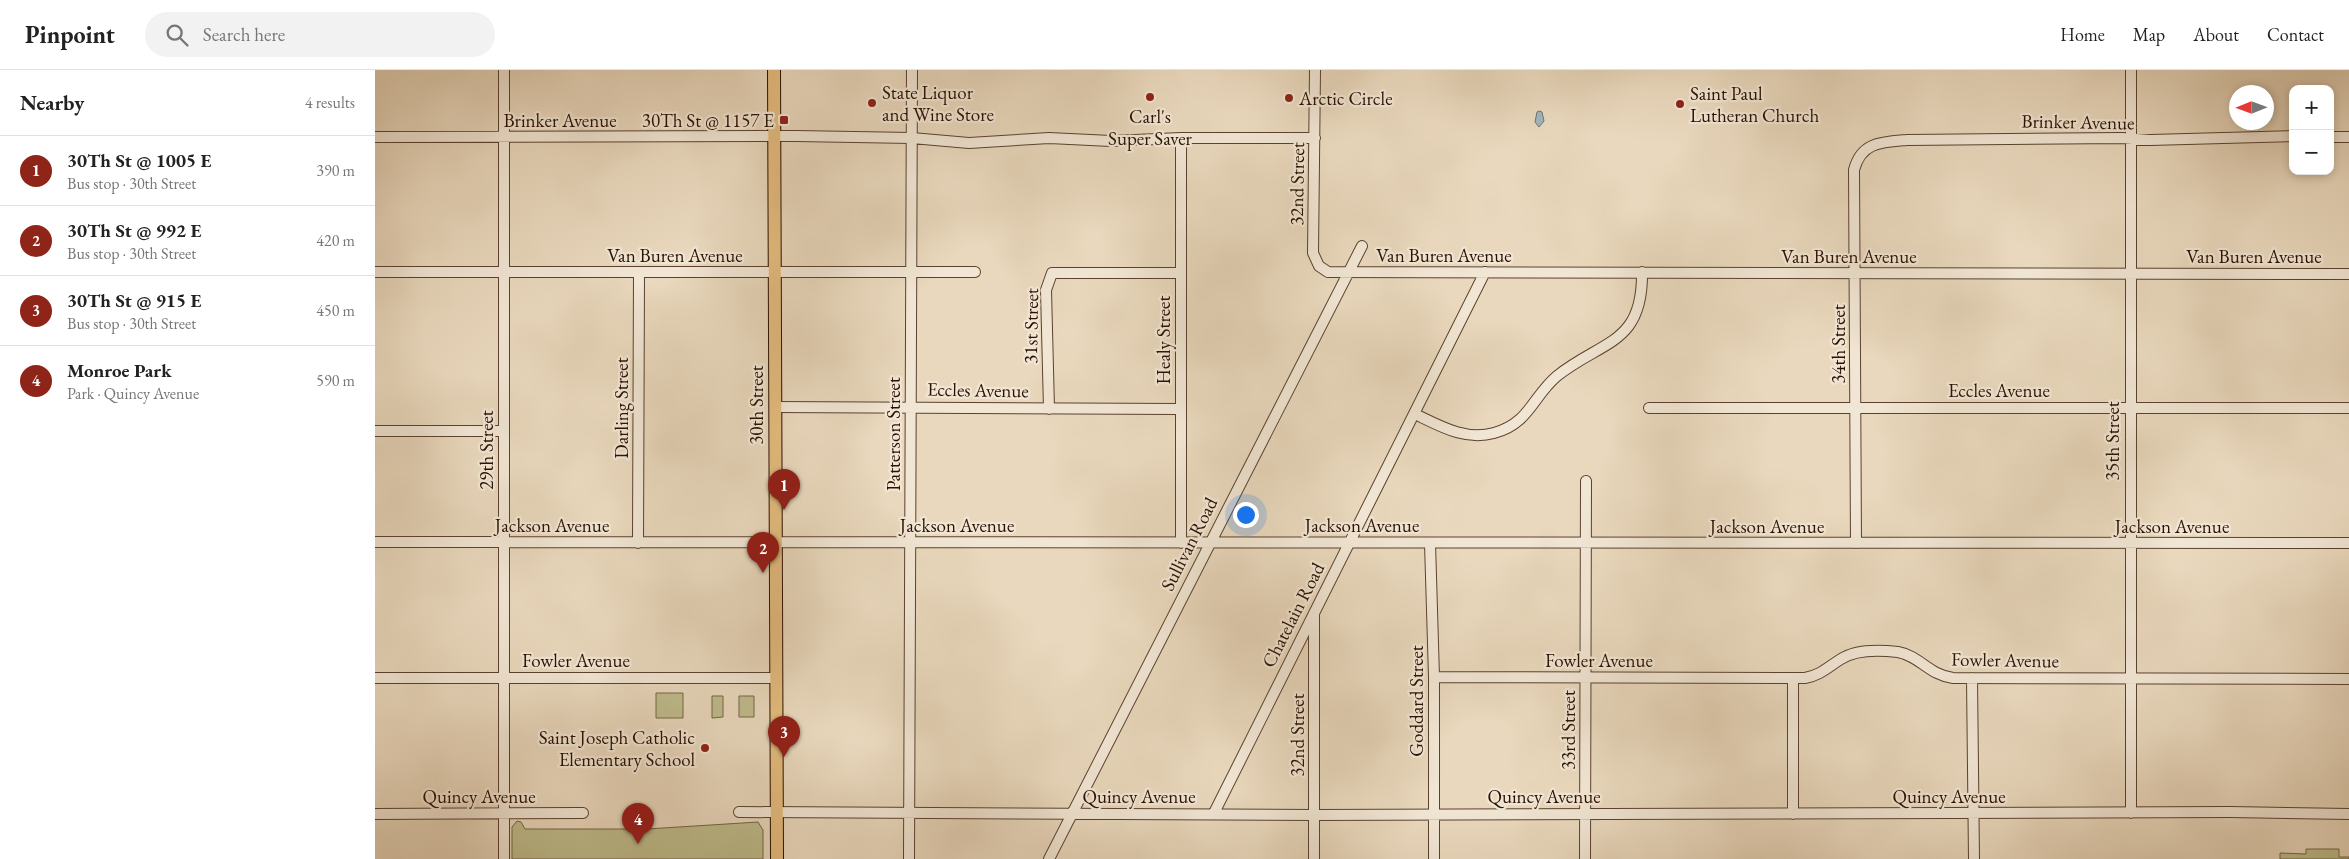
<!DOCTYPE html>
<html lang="en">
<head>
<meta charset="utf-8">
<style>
	:root { --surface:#fff; --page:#f2f2f2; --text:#222; --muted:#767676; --line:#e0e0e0; --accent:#8f2418 }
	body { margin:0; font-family:"EB Garamond",serif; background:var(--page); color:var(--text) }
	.controls { position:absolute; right:15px; top:15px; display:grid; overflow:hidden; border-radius:10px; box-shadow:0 2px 8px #0003 }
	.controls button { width:45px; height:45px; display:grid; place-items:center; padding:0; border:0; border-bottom:1px solid var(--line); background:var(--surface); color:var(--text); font:25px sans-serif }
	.compass { position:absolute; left:1854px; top:15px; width:45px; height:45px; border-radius:50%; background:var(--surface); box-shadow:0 2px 8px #0003; rotate:269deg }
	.you { position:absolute; left:870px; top:444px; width:18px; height:18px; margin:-12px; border:4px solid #fff; border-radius:50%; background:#1a73e8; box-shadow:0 0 0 8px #1a73e833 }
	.badge { display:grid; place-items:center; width:32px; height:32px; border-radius:50%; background:var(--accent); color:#fff; font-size:16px; font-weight:700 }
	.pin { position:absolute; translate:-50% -41px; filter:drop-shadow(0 1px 2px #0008) }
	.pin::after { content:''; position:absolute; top:26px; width:18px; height:15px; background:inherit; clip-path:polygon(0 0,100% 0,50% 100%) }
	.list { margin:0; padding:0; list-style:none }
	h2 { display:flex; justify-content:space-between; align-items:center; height:65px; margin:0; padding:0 20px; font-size:21px }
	h2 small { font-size:16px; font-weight:400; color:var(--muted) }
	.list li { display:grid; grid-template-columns:32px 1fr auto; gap:15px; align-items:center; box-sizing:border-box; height:70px; padding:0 20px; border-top:1px solid var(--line) }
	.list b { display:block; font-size:19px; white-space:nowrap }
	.list p { margin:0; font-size:16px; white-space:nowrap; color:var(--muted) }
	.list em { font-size:16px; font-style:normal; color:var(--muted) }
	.icon { flex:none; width:28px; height:28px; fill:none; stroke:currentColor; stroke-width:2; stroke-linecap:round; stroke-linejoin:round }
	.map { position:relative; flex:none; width:1974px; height:789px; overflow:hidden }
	header { display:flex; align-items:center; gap:30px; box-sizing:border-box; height:70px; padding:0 25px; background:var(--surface); border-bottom:1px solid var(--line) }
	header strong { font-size:24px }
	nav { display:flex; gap:28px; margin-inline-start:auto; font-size:18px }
	.search { width:350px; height:45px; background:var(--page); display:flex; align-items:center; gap:12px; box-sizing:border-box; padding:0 18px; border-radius:28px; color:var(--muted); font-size:19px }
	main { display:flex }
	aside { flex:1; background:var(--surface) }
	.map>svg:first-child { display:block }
	.green { fill:#bfbc8c; stroke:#756646 }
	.water { fill:#9fb6be; stroke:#717472 }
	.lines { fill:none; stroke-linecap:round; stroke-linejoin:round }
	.minor-casing { stroke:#5a422f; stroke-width:12 }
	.major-casing { stroke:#2b1000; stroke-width:14 }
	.minor { stroke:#f1e6d4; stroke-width:10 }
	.major { stroke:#e4bc7e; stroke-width:12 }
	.poi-dot { fill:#8f2418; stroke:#f1e6d4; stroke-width:2 }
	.labels { text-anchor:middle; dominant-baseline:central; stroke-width:4.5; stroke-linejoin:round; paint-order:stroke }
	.poi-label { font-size:19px; fill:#2b1000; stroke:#f1e6d4; text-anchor:start }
	.street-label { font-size:19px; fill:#2b1000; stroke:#f1e6d4 }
</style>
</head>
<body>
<header>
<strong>Pinpoint</strong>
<div class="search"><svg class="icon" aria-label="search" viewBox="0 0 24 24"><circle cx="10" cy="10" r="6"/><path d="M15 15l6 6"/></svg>Search here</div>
<nav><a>Home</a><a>Map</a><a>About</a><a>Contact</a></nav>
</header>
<main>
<aside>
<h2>Nearby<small>4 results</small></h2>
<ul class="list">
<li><span class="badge">1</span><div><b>30Th St @ 1005 E</b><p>Bus stop · 30th Street</p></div><em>390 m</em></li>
<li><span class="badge">2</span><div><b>30Th St @ 992 E</b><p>Bus stop · 30th Street</p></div><em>420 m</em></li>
<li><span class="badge">3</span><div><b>30Th St @ 915 E</b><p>Bus stop · 30th Street</p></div><em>450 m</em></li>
<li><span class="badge">4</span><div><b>Monroe Park</b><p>Park · Quincy Avenue</p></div><em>590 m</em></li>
</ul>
</aside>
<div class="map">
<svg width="1974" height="789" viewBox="0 0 1974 789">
	<rect width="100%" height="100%" fill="#e9d8bd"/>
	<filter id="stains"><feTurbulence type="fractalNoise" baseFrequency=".004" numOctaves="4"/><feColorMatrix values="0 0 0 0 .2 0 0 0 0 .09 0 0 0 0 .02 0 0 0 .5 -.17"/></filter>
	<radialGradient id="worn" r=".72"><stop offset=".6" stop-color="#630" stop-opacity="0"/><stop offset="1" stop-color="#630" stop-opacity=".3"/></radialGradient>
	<path class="green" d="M 281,623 L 308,623 L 308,648 L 281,648 Z
		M 337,626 L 348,626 L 348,647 L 337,648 Z
		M 364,626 L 379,626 L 379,647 L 364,647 Z
		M 142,751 L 146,752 L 150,759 L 272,759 L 383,752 L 388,760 L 388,789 L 137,789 L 137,757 Z
		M 1931,779 L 1964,779 L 1964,787 L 1974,787 L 1974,789 L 1905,789 L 1905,783 L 1931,784 Z"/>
	<path class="water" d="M 1164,41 L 1167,42 L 1169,51 L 1164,57 L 1160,52 L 1162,42 Z"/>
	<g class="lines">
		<defs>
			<path id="minor" d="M 129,0 L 129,789
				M 940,0 L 938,183 L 944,196 L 953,202 L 1974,204
				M 1756,0 L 1756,743
				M 0,67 L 421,66 L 537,68 L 594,73 L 674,68 L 736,71 L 806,68 L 940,68
				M 1955,67 L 1974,67
				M 0,202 L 600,202
				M 400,337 L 805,339
				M 1274,338 L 1974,338
				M 674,339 L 671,220 L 677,203 L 806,203
				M 1040,344 C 1065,356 1090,371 1119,363 C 1154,354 1158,326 1182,306 C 1227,270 1268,275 1267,202
				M 0,361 L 129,361
				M 0,472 L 1974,473
				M 263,473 L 264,202
				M 806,473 L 806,68
				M 1055,473 L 1059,607 L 1059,789
				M 1481,473 L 1479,100 C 1486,72 1507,72 1532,70 L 1747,68 L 1775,70 L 1918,66
				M 939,545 L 939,789
				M 1059,607 L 1430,608 C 1446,605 1453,597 1466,589 C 1481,579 1506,580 1523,582 C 1545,586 1554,605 1578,608 L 1974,609
				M 0,608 L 402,608
				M 1418,608 L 1418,744
				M 1597,608 L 1599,789
				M 364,742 L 939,745 L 1855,742 L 1974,744
				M 839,743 L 1110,202
				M 0,744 L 208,743
				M 534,789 L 537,0
				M 674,789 L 987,176
				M 1210,789 L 1211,411"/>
			<path id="major" d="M 399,0 L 402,789"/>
		</defs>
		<use href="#minor" class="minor-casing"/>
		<use href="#major" class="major-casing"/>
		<use href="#minor" class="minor"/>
		<use href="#major" class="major"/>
	</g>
	<g class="poi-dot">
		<circle cx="775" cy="27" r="5"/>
		<circle cx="914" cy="28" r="5"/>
		<circle cx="497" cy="33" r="5"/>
		<circle cx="1305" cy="34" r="5"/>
		<rect x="404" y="45" width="10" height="10" rx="2.5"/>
		<circle cx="330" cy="678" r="5"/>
	</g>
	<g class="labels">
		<g class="poi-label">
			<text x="507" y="22">State Liquor<tspan x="507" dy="22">and Wine Store</tspan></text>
			<text x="1315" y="23">Saint Paul<tspan x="1315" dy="22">Lutheran Church</tspan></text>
			<text x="924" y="28">Arctic Circle</text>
			<text x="775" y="46" text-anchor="middle">Carl's<tspan x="775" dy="22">Super Saver</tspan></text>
			<text x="399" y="50" text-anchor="end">30Th St @ 1157 E</text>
			<text x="320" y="667" text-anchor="end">Saint Joseph Catholic<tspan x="320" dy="22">Elementary School</tspan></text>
		</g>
		<g class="street-label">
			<text x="185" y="50">Brinker Avenue</text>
			<text transform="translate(1703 52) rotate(1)">Brinker Avenue</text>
			<text transform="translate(922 114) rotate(-89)">32nd Street</text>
			<text x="300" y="185">Van Buren Avenue</text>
			<text x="1069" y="185">Van Buren Avenue</text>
			<text x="1474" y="186">Van Buren Avenue</text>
			<text x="1879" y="186">Van Buren Avenue</text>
			<text transform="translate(656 256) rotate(-89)">31st Street</text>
			<text transform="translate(788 270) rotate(-90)">Healy Street</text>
			<text transform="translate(1463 274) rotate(-90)">34th Street</text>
			<text transform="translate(603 320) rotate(1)">Eccles Avenue</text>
			<text x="1624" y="320">Eccles Avenue</text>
			<text transform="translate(381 335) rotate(-90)">30th Street</text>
			<text transform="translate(246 338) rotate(-90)">Darling Street</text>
			<text transform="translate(518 364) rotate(-90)">Patterson Street</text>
			<text transform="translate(1737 371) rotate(-90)">35th Street</text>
			<text transform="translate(111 380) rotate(-90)">29th Street</text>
			<text x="177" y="455">Jackson Avenue</text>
			<text x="582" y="455">Jackson Avenue</text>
			<text x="987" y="455">Jackson Avenue</text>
			<text x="1392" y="456">Jackson Avenue</text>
			<text x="1797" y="456">Jackson Avenue</text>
			<text transform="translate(814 474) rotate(-63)">Sullivan Road</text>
			<text transform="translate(918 545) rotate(-63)">Chatelain Road</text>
			<text x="201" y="590">Fowler Avenue</text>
			<text x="1224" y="590">Fowler Avenue</text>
			<text transform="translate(1630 590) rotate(1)">Fowler Avenue</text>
			<text transform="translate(1041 631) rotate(-90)">Goddard Street</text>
			<text transform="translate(1193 660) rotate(-90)">33rd Street</text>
			<text transform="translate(922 665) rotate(-90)">32nd Street</text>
			<text x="104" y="726">Quincy Avenue</text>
			<text x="764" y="726">Quincy Avenue</text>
			<text x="1169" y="726">Quincy Avenue</text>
			<text x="1574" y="726">Quincy Avenue</text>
		</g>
	</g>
	<rect width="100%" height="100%" filter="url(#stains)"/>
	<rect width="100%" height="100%" fill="url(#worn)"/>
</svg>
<div class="controls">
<button>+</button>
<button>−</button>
</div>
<svg class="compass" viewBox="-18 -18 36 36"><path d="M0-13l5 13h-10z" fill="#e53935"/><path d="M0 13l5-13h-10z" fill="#767676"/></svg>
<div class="you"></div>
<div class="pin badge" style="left:409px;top:440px">1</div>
<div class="pin badge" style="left:388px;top:503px">2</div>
<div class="pin badge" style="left:409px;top:687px">3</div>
<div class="pin badge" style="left:263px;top:774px">4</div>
</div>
</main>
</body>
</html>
